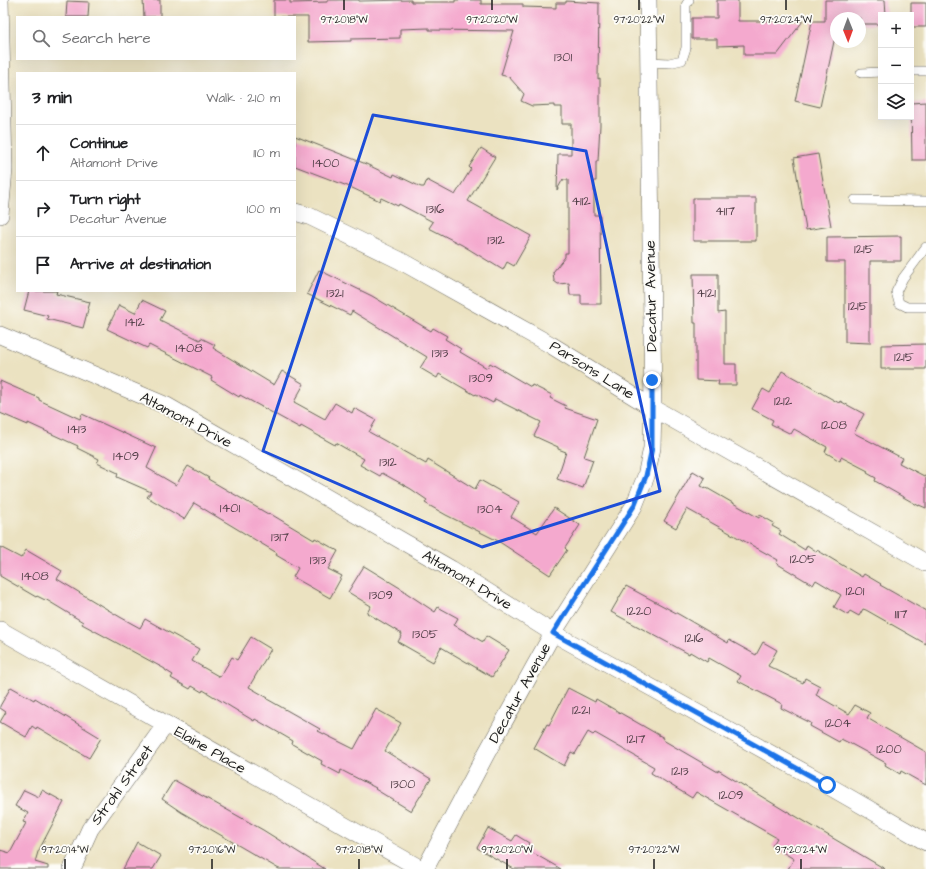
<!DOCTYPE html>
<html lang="en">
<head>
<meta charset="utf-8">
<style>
	:root { --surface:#fff; --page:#f6f6f6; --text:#202124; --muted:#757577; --line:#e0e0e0 }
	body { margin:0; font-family:"Architects Daughter",sans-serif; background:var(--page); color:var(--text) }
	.controls { position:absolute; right:12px; top:12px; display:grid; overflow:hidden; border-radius:0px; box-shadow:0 4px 16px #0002 }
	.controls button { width:36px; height:36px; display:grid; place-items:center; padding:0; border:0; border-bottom:1px solid var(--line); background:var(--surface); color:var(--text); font:20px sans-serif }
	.compass { position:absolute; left:830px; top:12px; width:36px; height:36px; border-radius:50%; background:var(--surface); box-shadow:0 4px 16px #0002; rotate:179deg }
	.stop { position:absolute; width:12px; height:12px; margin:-9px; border:3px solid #1a73e8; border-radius:50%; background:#fff }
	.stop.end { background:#1a73e8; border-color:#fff; box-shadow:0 1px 4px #0008 }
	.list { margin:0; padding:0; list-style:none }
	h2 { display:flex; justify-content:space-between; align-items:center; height:52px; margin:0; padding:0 16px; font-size:17px }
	h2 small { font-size:13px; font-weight:400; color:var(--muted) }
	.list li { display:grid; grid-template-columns:26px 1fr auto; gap:12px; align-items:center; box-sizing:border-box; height:56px; padding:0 16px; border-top:1px solid var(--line) }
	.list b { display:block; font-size:15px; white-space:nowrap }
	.list p { margin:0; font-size:13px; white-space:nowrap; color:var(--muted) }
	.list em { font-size:13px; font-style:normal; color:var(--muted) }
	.icon { flex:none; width:22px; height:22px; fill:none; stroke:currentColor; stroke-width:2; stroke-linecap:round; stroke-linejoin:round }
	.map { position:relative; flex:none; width:926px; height:869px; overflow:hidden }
	.search { position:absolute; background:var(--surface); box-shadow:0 4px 16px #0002; left:16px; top:16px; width:280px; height:44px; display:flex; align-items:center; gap:10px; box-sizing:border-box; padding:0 14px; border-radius:0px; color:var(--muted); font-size:15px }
	.panel { position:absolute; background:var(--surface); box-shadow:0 4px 16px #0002; left:16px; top:72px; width:280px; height:220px; border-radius:0px }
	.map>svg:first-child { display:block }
	.building { fill:#f4a9ce }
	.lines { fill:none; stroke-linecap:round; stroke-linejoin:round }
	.service-casing { stroke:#646156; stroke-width:10 }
	.minor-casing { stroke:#646156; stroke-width:18 }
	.service { stroke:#fff; stroke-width:9 }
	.minor { stroke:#fff; stroke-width:17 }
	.route { stroke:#1a73e8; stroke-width:5 }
	.marked { fill:none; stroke:#1d4ed8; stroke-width:3; stroke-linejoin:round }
	.ticks { fill:none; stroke:#1c1c1c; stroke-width:1.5 }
	.labels { text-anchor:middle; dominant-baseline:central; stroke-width:3.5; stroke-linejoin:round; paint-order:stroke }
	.number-label { font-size:13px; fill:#523f48 }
	.street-label { font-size:15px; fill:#1c1c1c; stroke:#fdfcf7 }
	.ticks-label { font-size:10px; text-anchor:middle; fill:#1c1c1c; stroke:#fdfcf7; stroke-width:3.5; stroke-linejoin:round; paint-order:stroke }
</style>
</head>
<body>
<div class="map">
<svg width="926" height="869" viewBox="0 0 926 869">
	<rect width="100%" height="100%" fill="#fdfcf7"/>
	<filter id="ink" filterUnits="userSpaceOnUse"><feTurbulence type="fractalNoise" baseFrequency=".025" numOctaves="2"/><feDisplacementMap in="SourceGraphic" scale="8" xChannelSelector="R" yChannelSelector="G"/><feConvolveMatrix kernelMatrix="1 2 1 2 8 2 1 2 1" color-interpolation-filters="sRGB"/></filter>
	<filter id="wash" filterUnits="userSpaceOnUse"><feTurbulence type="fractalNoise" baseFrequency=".012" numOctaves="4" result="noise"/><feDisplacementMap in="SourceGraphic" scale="16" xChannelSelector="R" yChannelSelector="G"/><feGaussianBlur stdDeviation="0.9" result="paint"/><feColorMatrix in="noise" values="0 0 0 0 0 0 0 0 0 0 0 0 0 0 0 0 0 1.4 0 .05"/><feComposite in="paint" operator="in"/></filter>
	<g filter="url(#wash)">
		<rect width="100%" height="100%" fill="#ebe2c1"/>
		<g id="blocks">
			<path class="building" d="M 143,0 L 160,0 L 160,17 L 144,17 Z
				M 274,0 L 290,0 L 290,3 L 327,2 L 327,0 L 359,0 L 359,1 L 411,0 L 411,2 L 455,2 L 455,0 L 481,0 L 481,4 L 523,4 L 523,7 L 556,8 L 556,3 L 566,3 L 566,1 L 599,3 L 598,79 L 600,78 L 600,125 L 598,161 L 596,161 L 596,181 L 594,181 L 594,215 L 600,215 L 601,304 L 581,304 L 581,295 L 570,295 L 569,283 L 558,284 L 554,281 L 553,272 L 565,257 L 565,253 L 568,253 L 568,180 L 563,180 L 563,179 L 557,190 L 558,154 L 571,154 L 571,124 L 562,124 L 562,107 L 554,107 L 554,105 L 532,106 L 521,101 L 524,94 L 509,77 L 501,75 L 514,31 L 429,30 L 429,28 L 400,29 L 400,38 L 351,39 L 351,41 L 308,42 L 308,17 L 274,17 Z
				M 717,0 L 738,0 L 738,21 L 803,21 L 777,55 L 744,55 L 744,45 L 717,46 L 717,39 L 692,39 L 692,18 L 717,18 Z
				M 825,0 L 885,0 L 886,15 L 881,15 L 881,24 L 860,24 L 860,18 L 836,18 L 836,32 L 820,107 L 795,101 L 812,21 L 825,21 Z
				M 67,1 L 89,2 L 88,17 L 66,17 Z
				M 911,3 L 926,3 L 926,27 L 911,27 Z
				M 926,102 L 926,160 L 912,160 L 911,103 Z
				M 295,136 L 366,164 L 393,177 L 394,174 L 421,187 L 424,187 L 427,180 L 455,195 L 471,169 L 469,167 L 481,148 L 495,157 L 468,201 L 531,236 L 514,266 L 507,262 L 503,270 L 462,245 L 429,228 L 433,222 L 399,204 L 398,206 L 381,198 L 380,201 L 350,187 L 295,166 Z
				M 818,154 L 831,226 L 806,230 L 794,158 Z
				M 693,198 L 756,198 L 756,241 L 693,241 Z
				M 901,236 L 901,261 L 870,261 L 870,343 L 845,342 L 845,262 L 827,262 L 827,237 Z
				M 319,270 L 372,296 L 431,331 L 433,328 L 447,336 L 445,339 L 461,349 L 460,352 L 487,368 L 490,363 L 531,387 L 532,385 L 552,395 L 550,398 L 566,406 L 565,408 L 597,419 L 584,457 L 593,460 L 583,488 L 557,479 L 566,452 L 558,449 L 558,447 L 534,436 L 541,422 L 495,399 L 493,403 L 476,394 L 475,395 L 439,374 L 437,378 L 420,368 L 427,357 L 352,311 L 350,315 L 307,294 Z
				M 693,274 L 718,274 L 718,313 L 725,312 L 725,364 L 736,364 L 736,385 L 718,385 L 719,381 L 696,380 L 696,323 L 694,323 Z
				M 29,291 L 57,291 L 56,294 L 90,302 L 83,328 L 47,319 L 48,316 L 24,310 Z
				M 142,300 L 165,311 L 160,320 L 200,340 L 201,338 L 215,345 L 213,348 L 274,385 L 282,371 L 304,384 L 294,402 L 325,419 L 335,403 L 352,413 L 354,408 L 376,420 L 369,432 L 426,464 L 428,460 L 475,489 L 480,480 L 519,502 L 511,517 L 537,533 L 554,508 L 580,525 L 565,548 L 567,550 L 550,575 L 498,541 L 446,515 L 425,503 L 427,500 L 411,489 L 382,473 L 380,476 L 360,465 L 364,459 L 336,443 L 335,445 L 301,426 L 300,428 L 240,395 L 239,397 L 211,380 L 212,377 L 149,345 L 147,348 L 107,329 L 119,305 L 135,313 Z
				M 926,344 L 926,369 L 881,369 L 881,345 Z
				M 782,371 L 839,403 L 840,401 L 864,414 L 854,433 L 902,458 L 899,463 L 926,477 L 926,508 L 919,505 L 919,506 L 875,481 L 876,478 L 867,473 L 868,471 L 841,457 L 840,461 L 825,452 L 827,447 L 794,429 L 791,434 L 771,424 L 773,420 L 752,409 L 763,389 L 770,393 Z
				M 0,381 L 39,398 L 39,400 L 80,419 L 82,414 L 156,448 L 147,468 L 176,485 L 188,466 L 209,478 L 208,479 L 268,514 L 269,513 L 314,540 L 315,538 L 338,551 L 328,569 L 342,576 L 330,598 L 293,577 L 298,568 L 276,555 L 277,553 L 194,503 L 184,519 L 147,497 L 151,492 L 117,477 L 118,473 L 97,463 L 99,459 L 77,448 L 78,446 L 28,423 L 28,425 L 0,413 Z
				M 693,471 L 705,478 L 701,486 L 705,488 L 705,487 L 759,518 L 760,515 L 774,523 L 772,526 L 781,531 L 779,534 L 805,550 L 807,545 L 816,551 L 817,550 L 862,577 L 864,574 L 881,584 L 880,585 L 926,611 L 926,644 L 866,610 L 863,609 L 859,616 L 850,611 L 848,615 L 834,607 L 841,595 L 816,580 L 813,585 L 776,563 L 778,560 L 687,509 L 676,528 L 664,521 Z
				M 0,547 L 21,558 L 26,550 L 62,571 L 57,579 L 120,617 L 140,628 L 145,619 L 199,649 L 192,661 L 220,677 L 232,657 L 237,660 L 251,637 L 271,649 L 249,687 L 268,698 L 267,699 L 320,729 L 318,731 L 354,749 L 376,709 L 401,723 L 385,751 L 431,779 L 411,811 L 375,789 L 376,788 L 341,770 L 340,774 L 321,764 L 322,761 L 292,744 L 293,741 L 255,719 L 254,721 L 203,690 L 202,692 L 192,686 L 190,689 L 171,678 L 173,675 L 165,670 L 165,669 L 82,624 L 83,622 L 45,599 L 45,600 L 37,596 L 36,597 L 0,576 Z
				M 364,566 L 405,591 L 405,592 L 435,612 L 438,607 L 458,618 L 454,625 L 483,642 L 486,636 L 509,650 L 492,677 L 441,647 L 433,662 L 398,642 L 402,634 L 367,613 L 371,606 L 348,592 Z
				M 626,586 L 680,615 L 728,643 L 729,640 L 756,655 L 763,642 L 777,650 L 768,666 L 803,683 L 805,678 L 820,686 L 816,695 L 849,714 L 855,705 L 870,713 L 867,718 L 926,752 L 926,785 L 901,771 L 900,774 L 885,765 L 886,763 L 853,745 L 841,739 L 839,742 L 810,726 L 811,723 L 781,708 L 782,704 L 738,681 L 741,676 L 709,658 L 707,662 L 690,652 L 689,654 L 611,612 Z
				M 11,687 L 34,700 L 35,698 L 101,738 L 89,758 L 37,727 L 36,729 L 32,726 L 26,737 L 0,722 L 6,712 L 0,708 L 0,706 Z
				M 568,688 L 595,702 L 596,699 L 664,738 L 663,740 L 718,772 L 718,770 L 787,812 L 787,811 L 885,869 L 788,869 L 794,859 L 772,846 L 777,838 L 696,792 L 692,798 L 651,773 L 654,767 L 595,733 L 593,735 L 588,732 L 575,754 L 571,752 L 564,766 L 534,748 L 547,724 L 549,725 Z
				M 174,780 L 263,830 L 325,869 L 279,869 L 181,812 L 162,799 Z
				M 24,790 L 39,797 L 42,790 L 64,802 L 38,852 L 35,862 L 48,866 L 48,869 L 0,869 L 0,850 L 10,853 L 26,823 L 23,822 L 28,813 L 15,806 Z
				M 488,828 L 512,841 L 516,835 L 529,843 L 526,849 L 561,869 L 514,869 L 477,848 Z
				M 137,842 L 161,856 L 153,869 L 123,869 Z"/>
		</g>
	</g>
	<g filter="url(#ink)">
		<use href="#blocks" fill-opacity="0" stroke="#646156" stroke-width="1"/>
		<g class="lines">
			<defs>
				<path id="service" d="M 649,62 L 669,63 L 682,60 L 686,48 L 686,5 L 689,0
					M 911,71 L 926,71
					M 861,73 L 881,72
					M 855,200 L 926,201
					M 926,247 L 903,278 L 896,292 L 899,303 L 907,307 L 926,307"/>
				<path id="minor" d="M 295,212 L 309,216 L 399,260 L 551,345 L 653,408 L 926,563
					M 0,215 L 4,169 L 0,0
					M 0,335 L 167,406 L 451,569 L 553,633 L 827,785 L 926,842
					M 0,630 L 421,869
					M 72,869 L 90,829 L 166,724
					M 425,869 L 486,754 L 553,633 L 634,506 L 646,476 L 652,448 L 653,408 L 648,0"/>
			</defs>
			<use href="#service" class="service-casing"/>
			<use href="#minor" class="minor-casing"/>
			<use href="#service" class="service"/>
			<use href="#minor" class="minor"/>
		</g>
	</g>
	<g class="lines" filter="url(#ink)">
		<path class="route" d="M 652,380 L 652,448 L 646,476 L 634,506 L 553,633 L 827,785"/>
	</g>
	<path class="marked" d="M 373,115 L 586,151 L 660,491 L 482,547 L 263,451 Z"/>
	<path class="ticks" d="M 344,0 L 344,10M 492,0 L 492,10M 639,0 L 639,10M 786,0 L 786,10M 65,859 L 65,869M 212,859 L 212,869M 359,859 L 359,869M 507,859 L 507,869M 654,859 L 654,869M 801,859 L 801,869"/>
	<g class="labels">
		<g class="number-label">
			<text x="563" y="57">1301</text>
			<text x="326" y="163">1400</text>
			<text x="581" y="201">4112</text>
			<text x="435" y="209">1316</text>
			<text x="725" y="211">4117</text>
			<text x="496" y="240">1312</text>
			<text x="864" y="249">1215</text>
			<text x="335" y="293">1321</text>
			<text x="706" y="293">4121</text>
			<text x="858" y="306">1215</text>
			<text x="135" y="322">1412</text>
			<text x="189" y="348">1408</text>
			<text x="440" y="353">1313</text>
			<text x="904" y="357">1215</text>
			<text x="481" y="378">1309</text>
			<text x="783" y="401">1212</text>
			<text x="834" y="425">1208</text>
			<text x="77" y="429">1413</text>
			<text x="126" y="456">1409</text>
			<text x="388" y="462">1312</text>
			<text x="230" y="508">1401</text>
			<text x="490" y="509">1304</text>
			<text x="280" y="537">1317</text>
			<text x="803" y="559">1205</text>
			<text x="318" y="560">1313</text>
			<text x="35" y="576">1408</text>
			<text x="855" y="591">1201</text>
			<text x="381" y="595">1309</text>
			<text x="639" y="611">1220</text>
			<text x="901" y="614">1117</text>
			<text x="425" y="634">1305</text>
			<text x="694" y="638">1216</text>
			<text x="581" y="710">1221</text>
			<text x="838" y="723">1204</text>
			<text x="636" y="739">1217</text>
			<text x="889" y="749">1200</text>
			<text x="680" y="771">1213</text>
			<text x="403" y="784">1300</text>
			<text x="731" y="795">1209</text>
		</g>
		<g class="street-label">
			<text transform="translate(651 296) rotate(-91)">Decatur Avenue</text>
			<text transform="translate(592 370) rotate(32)">Parsons Lane</text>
			<text transform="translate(186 420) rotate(28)">Altamont Drive</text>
			<text transform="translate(467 580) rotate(31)">Altamont Drive</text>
			<text transform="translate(520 693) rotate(-61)">Decatur Avenue</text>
			<text transform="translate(210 750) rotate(30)">Elaine Place</text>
			<text transform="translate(122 785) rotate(-54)">Strohl Street</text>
		</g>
	</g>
	<g class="ticks-label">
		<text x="344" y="23">97°20'18"W</text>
		<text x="492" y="23">97°20'20"W</text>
		<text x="639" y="23">97°20'22"W</text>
		<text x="786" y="23">97°20'24"W</text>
		<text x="65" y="853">97°20'14"W</text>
		<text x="212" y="853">97°20'16"W</text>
		<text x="359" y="853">97°20'18"W</text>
		<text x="507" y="853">97°20'20"W</text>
		<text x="654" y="853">97°20'22"W</text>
		<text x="801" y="853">97°20'24"W</text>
	</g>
</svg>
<div class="controls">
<button>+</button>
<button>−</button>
<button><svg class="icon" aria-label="layers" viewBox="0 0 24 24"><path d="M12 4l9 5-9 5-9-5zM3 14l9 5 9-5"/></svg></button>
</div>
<svg class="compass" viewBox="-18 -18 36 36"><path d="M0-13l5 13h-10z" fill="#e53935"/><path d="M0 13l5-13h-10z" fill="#757577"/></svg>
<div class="stop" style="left:827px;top:785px"></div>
<div class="stop end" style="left:652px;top:380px"></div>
<div class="search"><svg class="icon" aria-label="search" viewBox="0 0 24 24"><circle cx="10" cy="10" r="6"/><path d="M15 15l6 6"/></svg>Search here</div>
<section class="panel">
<h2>3 min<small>Walk · 210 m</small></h2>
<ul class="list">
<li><svg class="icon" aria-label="ahead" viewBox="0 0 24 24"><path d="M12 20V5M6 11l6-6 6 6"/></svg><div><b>Continue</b><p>Altamont Drive</p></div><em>110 m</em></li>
<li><svg class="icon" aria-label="right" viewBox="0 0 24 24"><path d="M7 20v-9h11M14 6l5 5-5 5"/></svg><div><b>Turn right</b><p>Decatur Avenue</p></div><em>100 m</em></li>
<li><svg class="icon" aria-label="arrive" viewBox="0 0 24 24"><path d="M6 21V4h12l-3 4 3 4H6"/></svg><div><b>Arrive at destination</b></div></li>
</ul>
</section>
</div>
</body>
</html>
